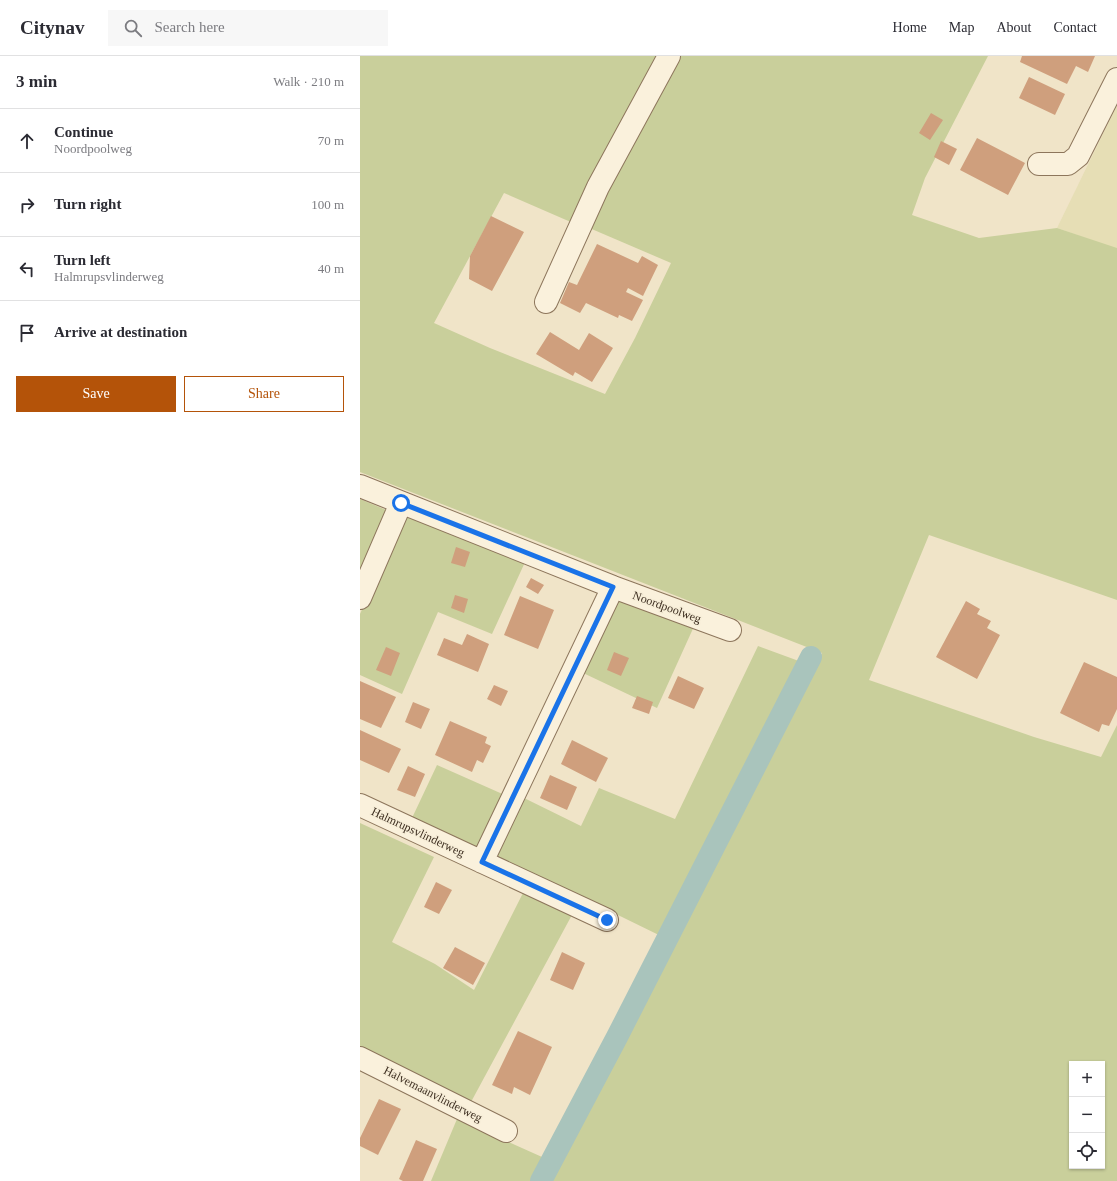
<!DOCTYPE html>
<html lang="en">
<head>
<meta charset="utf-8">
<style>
	:root { --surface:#fff; --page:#f7f7f7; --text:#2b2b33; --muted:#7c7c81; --line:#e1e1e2; --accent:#b45309 }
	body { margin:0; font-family:"Times New Roman",serif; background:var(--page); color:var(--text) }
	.controls { position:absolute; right:12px; bottom:12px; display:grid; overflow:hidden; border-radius:0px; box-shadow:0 1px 3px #0004 }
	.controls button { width:36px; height:36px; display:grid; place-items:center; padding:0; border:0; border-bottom:1px solid var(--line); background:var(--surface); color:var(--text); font:20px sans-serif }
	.stop { position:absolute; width:12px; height:12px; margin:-9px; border:3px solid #1a73e8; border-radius:50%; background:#fff }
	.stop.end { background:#1a73e8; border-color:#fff; box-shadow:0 1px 4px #0008 }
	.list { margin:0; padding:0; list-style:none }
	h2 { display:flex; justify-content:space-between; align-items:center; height:52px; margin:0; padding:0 16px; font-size:17px }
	h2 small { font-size:13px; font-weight:400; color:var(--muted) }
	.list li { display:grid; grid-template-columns:26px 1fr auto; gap:12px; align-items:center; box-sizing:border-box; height:64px; padding:0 16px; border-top:1px solid var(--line) }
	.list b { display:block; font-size:15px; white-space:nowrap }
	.list p { margin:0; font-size:13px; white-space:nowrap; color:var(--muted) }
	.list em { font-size:13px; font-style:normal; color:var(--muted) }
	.actions { display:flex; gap:8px; padding:12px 16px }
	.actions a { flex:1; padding:9px 0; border:1px solid var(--accent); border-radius:0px; text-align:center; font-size:14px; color:var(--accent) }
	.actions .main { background:var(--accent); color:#fff }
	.icon { flex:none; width:22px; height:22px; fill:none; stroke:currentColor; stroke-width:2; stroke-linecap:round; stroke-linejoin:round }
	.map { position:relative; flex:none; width:757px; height:1125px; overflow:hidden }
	header { display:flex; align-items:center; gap:24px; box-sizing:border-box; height:56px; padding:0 20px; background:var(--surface); border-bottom:1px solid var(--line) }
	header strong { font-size:19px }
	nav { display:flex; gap:22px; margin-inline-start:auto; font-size:14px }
	.search { width:280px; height:36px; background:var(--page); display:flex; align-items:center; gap:10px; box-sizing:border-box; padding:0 14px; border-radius:0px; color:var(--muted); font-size:15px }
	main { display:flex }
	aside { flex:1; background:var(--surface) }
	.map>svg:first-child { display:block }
	.farmland { fill:#e6deb5 }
	.green { fill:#c9cf9b; fill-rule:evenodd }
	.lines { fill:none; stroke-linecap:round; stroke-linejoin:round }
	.canal { stroke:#a9c4bc; stroke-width:22 }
	.building { fill:#cf9f7d }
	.minor-casing { stroke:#8d765c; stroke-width:24 }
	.minor { stroke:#faf1dc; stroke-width:22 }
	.route { stroke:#1a73e8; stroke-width:5 }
	.labels { text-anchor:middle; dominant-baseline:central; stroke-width:3; stroke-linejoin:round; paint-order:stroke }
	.street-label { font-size:12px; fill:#3d2e20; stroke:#f7eed8 }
</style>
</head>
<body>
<header>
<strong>Citynav</strong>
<div class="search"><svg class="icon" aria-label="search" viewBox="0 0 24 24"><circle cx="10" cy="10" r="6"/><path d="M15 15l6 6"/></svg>Search here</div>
<nav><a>Home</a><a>Map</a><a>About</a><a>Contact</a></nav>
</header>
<main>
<aside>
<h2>3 min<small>Walk · 210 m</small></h2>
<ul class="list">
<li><svg class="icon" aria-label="ahead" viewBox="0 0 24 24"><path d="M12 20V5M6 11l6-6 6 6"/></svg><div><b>Continue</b><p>Noordpoolweg</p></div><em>70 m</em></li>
<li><svg class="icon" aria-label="right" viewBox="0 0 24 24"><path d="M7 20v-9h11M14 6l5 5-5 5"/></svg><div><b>Turn right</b></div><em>100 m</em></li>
<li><svg class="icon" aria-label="left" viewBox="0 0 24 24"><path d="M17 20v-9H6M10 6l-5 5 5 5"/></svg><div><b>Turn left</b><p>Halmrupsvlinderweg</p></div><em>40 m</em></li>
<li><svg class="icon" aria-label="arrive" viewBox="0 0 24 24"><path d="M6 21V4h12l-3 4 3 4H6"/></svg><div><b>Arrive at destination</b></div></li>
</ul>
<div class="actions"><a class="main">Save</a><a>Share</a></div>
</aside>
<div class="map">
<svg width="757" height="1125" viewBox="0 0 757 1125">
	<rect width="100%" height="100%" fill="#f0e4c8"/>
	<path class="farmland" d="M 757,49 L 757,193 L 697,172 Z"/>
	<path class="green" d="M 0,0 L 301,0 L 213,167 L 144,137 L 74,267 L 130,292 L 245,338 L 275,282 L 311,207 L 227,171 L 318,0 L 628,0 L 565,122 L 552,159 L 619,182 L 697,172 L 757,192 L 757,544 L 569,479 L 509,624 L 674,681 L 741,701 L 757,669 L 757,1125 L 189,1125 L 200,1102 L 462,597 L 0,416 ZM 712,1008 L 742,1008 L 742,1110 L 712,1110 Z
		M 0,443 L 31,456 L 0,526 Z
		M 45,456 L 166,504 L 132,578 L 78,556 L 42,638 L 0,619 L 0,558 Z
		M 261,535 L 336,566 L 297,652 L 221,616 Z
		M 398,590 L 447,608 L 307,883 L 135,799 L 162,741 L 221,770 L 239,732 L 315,763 Z
		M 77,709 L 147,740 L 123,790 L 113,791 L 52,762 Z
		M 0,767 L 74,801 L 32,886 L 75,908 L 114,934 L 164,835 L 213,857 L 111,1046 L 0,993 Z
		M 97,1063 L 191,1105 L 181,1125 L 71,1125 Z"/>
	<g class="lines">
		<path class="canal" d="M 181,1125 L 257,981 L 451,601"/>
	</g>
	<path class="building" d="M 662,0 L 735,0 L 728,16 L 716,10 L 707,28 L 660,6 Z
		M 669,21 L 705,38 L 695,59 L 659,42 Z
		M 571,57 L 583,64 L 570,84 L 559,77 Z
		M 617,82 L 665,107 L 648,139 L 600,114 Z
		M 581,85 L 597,93 L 589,109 L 574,101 Z
		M 131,160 L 164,176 L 132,235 L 109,223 L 110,200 Z
		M 237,188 L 278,207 L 282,200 L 298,209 L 283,240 L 268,232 L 266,236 L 283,244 L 272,265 L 259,259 L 258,262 L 226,247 L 220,257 L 200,247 L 209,226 L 217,229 Z
		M 190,276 L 219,294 L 229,277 L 253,292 L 232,326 L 215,316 L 213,320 L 176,298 Z
		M 96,491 L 110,496 L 105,511 L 91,507 Z
		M 171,522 L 184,529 L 178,538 L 166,531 Z
		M 95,539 L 108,543 L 104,557 L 91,552 Z
		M 160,540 L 194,554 L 178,593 L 144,579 Z
		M 606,545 L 620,553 L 617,558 L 631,565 L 627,572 L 640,579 L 617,623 L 576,601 Z
		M 107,578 L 129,588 L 118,616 L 77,599 L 84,582 L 102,589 Z
		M 26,591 L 40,597 L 31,620 L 16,614 Z
		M 254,596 L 269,602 L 261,620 L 247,614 Z
		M 724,606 L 757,621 L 757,653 L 749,670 L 742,668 L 739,676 L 700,657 Z
		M 318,620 L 344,632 L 334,653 L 308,642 Z
		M 0,625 L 36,641 L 21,672 L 0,663 Z
		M 134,629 L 148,635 L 141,650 L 127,643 Z
		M 277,640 L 293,646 L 289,658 L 272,652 Z
		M 53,646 L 70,653 L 61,673 L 45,666 Z
		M 90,665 L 127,681 L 125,687 L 131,690 L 123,707 L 117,704 L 112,716 L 75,699 Z
		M 0,674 L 41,693 L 29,717 L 0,704 Z
		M 212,684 L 248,702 L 236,726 L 201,708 Z
		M 48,710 L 65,718 L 55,741 L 37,734 Z
		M 190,719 L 217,731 L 207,754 L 180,742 Z
		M 76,826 L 92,834 L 79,858 L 64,851 Z
		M 95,891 L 125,907 L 113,929 L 83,912 Z
		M 202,896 L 225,907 L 213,934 L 190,924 Z
		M 158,975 L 192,991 L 170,1039 L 154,1031 L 152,1038 L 132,1029 Z
		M 19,1043 L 41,1053 L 18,1099 L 0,1090 L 0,1082 Z
		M 56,1084 L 77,1093 L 63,1125 L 43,1125 L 39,1123 Z"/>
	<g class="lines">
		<defs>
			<path id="minor" d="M 679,108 L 708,108 L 718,100 L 757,23
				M 186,246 L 238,131 L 309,0
				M 0,430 L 253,531 L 370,574
				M 0,542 L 41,447
				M 0,749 L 247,864
				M 122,806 L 253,531
				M 0,1002 L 146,1075"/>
		</defs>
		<use href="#minor" class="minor-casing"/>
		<use href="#minor" class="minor"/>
	</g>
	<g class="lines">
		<path class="route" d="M 41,447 L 253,531 L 122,806 L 247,864"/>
	</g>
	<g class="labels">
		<g class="street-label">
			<text transform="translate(307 551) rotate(20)">Noordpoolweg</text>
			<text transform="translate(58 776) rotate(25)">Halmrupsvlinderweg</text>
			<text transform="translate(73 1038) rotate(27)">Halvemaanvlinderweg</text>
		</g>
	</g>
</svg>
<div class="controls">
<button>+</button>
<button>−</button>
<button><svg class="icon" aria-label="locate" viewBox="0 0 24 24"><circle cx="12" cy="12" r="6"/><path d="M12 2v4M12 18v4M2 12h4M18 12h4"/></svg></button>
</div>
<div class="stop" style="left:41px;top:447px"></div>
<div class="stop end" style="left:247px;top:864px"></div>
</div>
</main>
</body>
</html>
